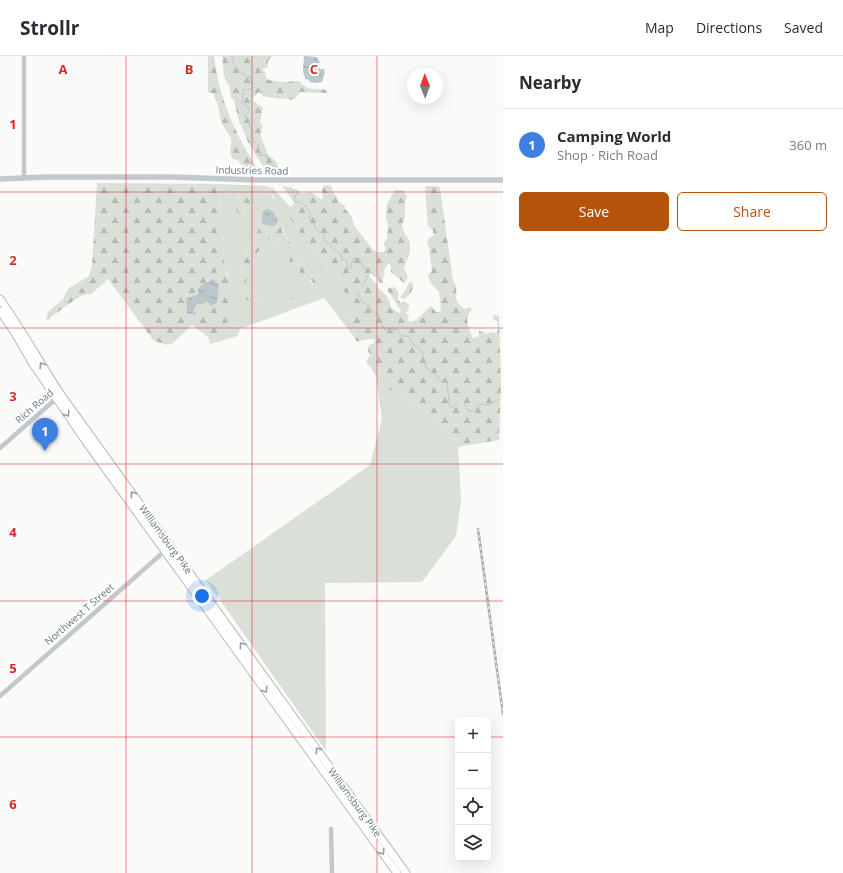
<!DOCTYPE html>
<html lang="en">
<head>
<meta charset="utf-8">
<style>
	:root { --surface:#fff; --page:#f2f2f3; --text:#2b2b33; --muted:#7c7c81; --line:#e1e1e2; --accent:#b45309 }
	body { margin:0; font-family:"Open Sans",sans-serif; background:var(--page); color:var(--text) }
	.controls { position:absolute; right:12px; bottom:12px; display:grid; overflow:hidden; border-radius:6px; box-shadow:0 4px 16px #0002 }
	.controls button { width:36px; height:36px; display:grid; place-items:center; padding:0; border:0; border-bottom:1px solid var(--line); background:var(--surface); color:var(--text); font:20px sans-serif }
	.compass { position:absolute; left:407px; top:12px; width:36px; height:36px; border-radius:50%; background:var(--surface); box-shadow:0 4px 16px #0002; rotate:359deg }
	.you { position:absolute; left:202px; top:540px; width:14px; height:14px; margin:-10px; border:3px solid #fff; border-radius:50%; background:#1a73e8; box-shadow:0 0 0 6px #1a73e833 }
	.badge { display:grid; place-items:center; width:26px; height:26px; border-radius:50%; background:var(--accent); color:#fff; font-size:13px; font-weight:700 }
	.pin { position:absolute; translate:-50% -33px; filter:drop-shadow(0 1px 2px #0008) }
	.pin::after { content:''; position:absolute; top:21px; width:14px; height:12px; background:inherit; clip-path:polygon(0 0,100% 0,50% 100%) }
	.list { margin:0; padding:0; list-style:none }
	h2 { display:flex; justify-content:space-between; align-items:center; height:52px; margin:0; padding:0 16px; font-size:17px }
	h2 small { font-size:13px; font-weight:400; color:var(--muted) }
	.list li { display:grid; grid-template-columns:26px 1fr auto; gap:12px; align-items:center; box-sizing:border-box; height:72px; padding:0 16px; border-top:1px solid var(--line) }
	.list b { display:block; font-size:15px; white-space:nowrap }
	.list p { margin:0; font-size:13px; white-space:nowrap; color:var(--muted) }
	.list em { font-size:13px; font-style:normal; color:var(--muted) }
	.actions { display:flex; gap:8px; padding:12px 16px }
	.actions a { flex:1; padding:9px 0; border:1px solid var(--accent); border-radius:6px; text-align:center; font-size:14px; color:var(--accent) }
	.actions .main { background:var(--accent); color:#fff }
	.icon { flex:none; width:22px; height:22px; fill:none; stroke:currentColor; stroke-width:2; stroke-linecap:round; stroke-linejoin:round }
	.map { position:relative; flex:none; width:503px; height:817px; overflow:hidden }
	header { display:flex; align-items:center; gap:24px; box-sizing:border-box; height:56px; padding:0 20px; background:var(--surface); border-bottom:1px solid var(--line) }
	header strong { font-size:19px }
	nav { display:flex; gap:22px; margin-inline-start:auto; font-size:14px }
	main { display:flex }
	aside { flex:1; background:var(--surface) }
	.map>svg:first-child { display:block }
	.grass { fill:#dadfd7; fill-rule:evenodd }
	.forest { fill:url(#forest-firs); fill-rule:evenodd }
	.water { fill:url(#water-ripples) }
	.lines { fill:none; stroke-linecap:round; stroke-linejoin:round }
	.stream { stroke:#bbc7cb; stroke-width:1 }
	.primary-casing { stroke:#b5babe; stroke-width:9 }
	.minor { stroke:#c3c8cc; stroke-width:4.5 }
	.tertiary { stroke:#c3c8cc; stroke-width:5.5 }
	.primary { stroke:#fff; stroke-width:7 }
	.rail-casing { stroke:#a2aab0; stroke-width:2.5 }
	.rail { stroke:#fff; stroke-width:1; stroke-dasharray:3; stroke-linecap:butt }
	.oneway { stroke:#939fa8 }
	.grid { fill:none; stroke:#d62828; stroke-width:1; stroke-opacity:0.55 }
	.labels { text-anchor:middle; dominant-baseline:central; stroke-width:4; stroke-linejoin:round; paint-order:stroke }
	.street-label { font-size:10px; fill:#657683; stroke:#fff }
	.grid-label { font-size:13px; text-anchor:middle; font-weight:bold; fill:#d62828; stroke:#fff; stroke-width:4; stroke-linejoin:round; paint-order:stroke }
</style>
</head>
<body>
<header>
<strong>Strollr</strong>
<nav><a>Map</a><a>Directions</a><a>Saved</a></nav>
</header>
<main>
<div class="map">
<svg width="503" height="817" viewBox="0 0 503 817">
	<defs>
		<pattern id="forest-firs" width="22" height="20" patternUnits="userSpaceOnUse"><rect width="22" height="20" fill="#dadfd7"/><path d="M5 1l3.5 6h-7zM16 11l3.5 6h-7z" fill="#b4b9b4"/></pattern>
		<pattern id="water-ripples" width="26" height="14" patternUnits="userSpaceOnUse"><rect width="26" height="14" fill="#bbc7cb"/><path d="M2 4q2-2 4 0t4 0M15 11q2-2 4 0t4 0" fill="none" stroke="#9ca6aa"/></pattern>
	</defs>
	<rect width="100%" height="100%" fill="#fafaf8"/>
	<path class="grass" d="M 218,128 L 268,130 C 269,141 282,151 289,160 C 299,172 307,185 315,198 L 321,199 L 326,210 L 344,226 L 355,243 C 351,252 353,261 350,270 L 355,274 L 354,281 L 324,242 L 240,273 L 238,280 L 210,288 L 208,281 L 225,274 L 228,264 L 232,256 L 228,217 L 225,213 ZM 236,139 L 242,141 L 248,149 L 244,150 L 245,163 L 239,160 L 234,146 L 238,142 ZM 263,155 L 275,159 L 278,165 L 283,169 C 282,181 291,183 293,193 C 294,197 293,202 293,206 L 290,206 L 284,195 L 270,183 L 266,183 C 255,198 247,212 245,230 C 252,242 257,237 264,244 L 263,248 L 243,240 L 239,226 L 240,219 L 247,193 L 260,171 ZM 300,202 L 316,227 L 312,229 L 311,224 L 307,226 L 298,208 Z
		M 377,316 L 385,321 L 383,331 L 387,331 L 396,339 L 405,340 L 437,365 L 452,381 L 458,391 L 461,445 L 456,480 L 422,526 L 325,527 L 326,695 L 206,524 L 370,409 L 382,363 L 376,320 Z"/>
	<path class="forest" d="M 208,0 L 214,0 C 219,41 234,76 257,112 L 256,115 L 254,117 L 248,117 L 242,110 L 238,104 L 233,103 C 227,94 233,90 231,82 C 228,76 223,71 221,65 C 219,59 219,52 217,46 C 215,43 214,42 214,38 L 208,36 Z
		M 222,0 L 272,0 L 268,5 L 268,11 L 263,13 L 263,15 L 266,16 L 265,19 L 267,23 C 276,27 290,26 300,25 L 301,28 C 309,33 314,34 323,33 L 327,35 L 327,37 L 300,36 L 296,42 L 291,44 L 285,42 L 281,43 L 263,40 L 259,36 L 254,41 L 253,45 L 257,47 L 257,49 L 260,49 L 263,52 L 260,66 L 263,71 C 258,79 263,85 266,93 C 267,95 266,97 268,99 C 273,104 277,103 278,111 L 281,113 L 281,117 L 269,117 L 266,115 L 248,86 L 238,62 L 234,44 L 231,41 L 229,29 L 224,20 Z
		M 97,127 L 218,128 L 225,213 C 229,220 235,248 232,256 C 230,262 227,268 225,274 L 208,281 L 192,269 L 173,287 L 168,289 L 154,285 L 108,223 L 90,239 L 87,238 L 77,242 L 47,264 L 46,262 L 48,256 L 63,243 L 69,232 L 89,220 L 92,209 ZM 208,224 L 216,226 L 218,233 L 217,247 L 211,250 L 207,246 L 197,248 L 193,259 L 193,256 L 188,258 L 187,258 L 186,248 L 190,242 L 198,237 L 199,231 L 204,229 Z
		M 327,129 L 331,130 C 332,136 337,139 338,145 L 345,150 L 345,153 L 351,159 L 354,169 L 373,194 L 377,196 L 384,196 L 386,192 L 384,189 L 384,187 L 387,183 L 388,169 L 386,162 L 387,148 L 395,134 L 404,134 L 407,141 L 405,145 L 405,161 L 402,170 L 404,176 L 409,184 L 410,192 L 409,199 L 404,211 C 406,219 411,220 404,227 L 391,216 L 391,209 L 388,208 L 384,214 L 385,218 L 383,221 L 383,227 L 380,227 L 377,221 L 374,221 L 370,217 L 368,218 L 374,226 L 376,227 C 379,235 381,234 386,239 C 389,243 390,247 391,252 L 400,257 L 401,254 C 395,248 392,239 387,234 L 389,231 L 391,232 L 395,231 L 399,238 L 398,241 L 400,247 L 405,246 L 409,249 L 409,252 L 406,257 L 409,260 L 408,264 L 410,266 L 416,264 L 431,250 L 436,256 L 441,255 L 439,236 L 430,226 L 428,219 L 432,215 L 429,191 L 427,187 L 428,183 L 433,180 L 433,174 L 428,170 L 425,132 L 426,130 L 437,130 L 440,132 L 453,224 C 462,238 448,242 465,253 L 470,251 L 472,254 C 463,262 469,273 473,282 L 479,280 L 479,275 L 482,275 L 486,278 L 493,276 L 497,277 L 498,273 L 497,265 L 494,264 L 493,259 L 499,260 L 501,329 L 499,384 L 458,391 L 452,381 L 437,365 L 405,340 L 396,339 L 387,331 L 383,331 L 384,321 L 378,316 L 376,320 L 366,305 L 370,299 L 368,295 L 369,289 L 375,287 L 374,283 C 368,282 363,286 356,285 L 354,281 L 355,274 L 350,270 L 349,266 L 352,263 L 352,251 L 355,243 L 350,241 L 344,235 L 344,226 L 326,210 L 321,199 L 315,198 L 288,159 L 276,146 L 273,139 L 269,137 L 269,132 L 272,131 L 290,151 L 295,147 L 282,130 C 294,130 295,141 311,136 L 322,144 L 323,139 L 322,134 L 324,130 Z
		M 236,137 L 242,139 L 242,141 L 248,142 L 253,147 L 251,149 L 244,150 L 245,163 L 243,166 L 240,164 L 234,146 L 238,142 Z
		M 278,165 L 283,169 L 282,175 L 294,193 L 293,206 L 290,206 C 285,197 279,189 270,183 L 266,183 L 251,207 L 245,230 C 252,242 257,237 264,244 L 264,248 L 246,244 L 240,233 L 239,226 L 240,219 L 247,193 L 260,171 L 261,168 L 272,170 L 276,169 Z
		M 300,202 L 316,227 L 316,231 L 314,232 L 312,224 L 311,224 L 307,226 L 304,220 L 301,219 L 298,205 Z
		M 410,226 L 413,227 C 414,234 410,239 404,243 L 401,242 C 402,236 407,234 408,228 Z
		M 294,236 L 299,237 L 299,239 C 288,244 280,249 270,253 L 270,251 L 279,243 Z"/>
	<path class="water" d="M 304,0 L 317,1 L 318,4 L 321,7 L 318,7 L 320,13 L 324,13 C 326,19 323,20 322,26 L 316,27 L 309,26 L 310,25 L 307,23 L 306,25 L 306,24 L 303,16 Z
		M 267,153 C 273,153 276,160 278,165 L 276,169 L 272,170 L 261,168 L 263,155 Z
		M 212,223 L 214,224 L 219,229 L 217,247 L 211,250 L 207,246 L 203,248 L 197,248 L 194,254 L 195,259 L 193,259 L 193,256 L 190,258 L 187,258 L 186,246 L 188,242 L 198,238 L 198,232 C 202,229 207,226 212,223 Z"/>
	<g class="lines">
		<path class="stream" d="M 232,0 C 232,10 242,19 251,22 L 253,32 L 251,33 L 243,34 L 242,47 L 249,52 L 249,56 L 245,59 L 245,61 L 249,66 L 254,86 L 258,89 L 260,99 L 267,99 L 268,108 L 276,111 L 283,117
			M 290,131 L 293,134 L 297,134 L 298,136 L 294,143 L 295,147 L 299,145 C 303,147 308,153 310,157 L 310,163 L 314,164 L 315,172 L 319,176 L 323,176 L 324,184 C 331,188 334,195 341,199 L 342,204 L 347,204 L 347,211 L 350,212 L 353,203 L 359,202 L 363,211 L 368,215 L 369,218 L 362,230
			M 358,235 L 358,237 L 363,247 L 369,249 L 371,254 C 382,258 380,264 384,273 L 391,275 L 396,273 L 402,280 L 406,280 L 411,283 L 411,286 C 420,295 421,289 424,304 L 426,306 L 425,309 L 426,311 L 441,324 L 447,327 L 450,351 L 451,352 L 454,349 L 458,348
			M 465,348 L 469,355 L 473,355 L 481,348 L 488,349 L 498,344"/>
		<defs>
			<path id="primary" d="M 0,243 C 22,274 40,307 61,339 L 406,817
				M 0,255 L 15,277 L 33,308 L 87,387 L 397,817"/>
		</defs>
		<use href="#primary" class="primary-casing"/>
		<path class="minor" d="M 24,0 L 24,122
			M 0,392 L 58,341
			M 0,640 L 167,493
			M 331,773 L 332,817"/>
		<path class="tertiary" d="M 0,123 L 46,121 L 172,121 L 257,124 L 503,124"/>
		<use href="#primary" class="primary"/>
		<defs>
			<path id="rail" d="M 478,473 L 503,658"/>
		</defs>
		<use href="#rail" class="rail-casing"/>
		<use href="#rail" class="rail"/>
	</g>
	<defs><path id="oneway-chevron" d="M-2-3.5L2.5 0L-2 3.5" fill="none" stroke-width="1.6" stroke-linecap="round" stroke-linejoin="round"/></defs>
	<g class="oneway">
		<use href="#oneway-chevron" transform="translate(42 309) rotate(-122)"/>
		<use href="#oneway-chevron" transform="translate(67 358) rotate(55)"/>
		<use href="#oneway-chevron" transform="translate(133 438) rotate(-126)"/>
		<use href="#oneway-chevron" transform="translate(242 589) rotate(-126)"/>
		<use href="#oneway-chevron" transform="translate(265 634) rotate(54)"/>
		<use href="#oneway-chevron" transform="translate(318 694) rotate(-126)"/>
		<use href="#oneway-chevron" transform="translate(382 796) rotate(54)"/>
	</g>
	<path class="grid" d="M 126,0 L 126,817M 252,0 L 252,817M 377,0 L 377,817M 0,136 L 503,136M 0,272 L 503,272M 0,408 L 503,408M 0,545 L 503,545M 0,681 L 458,681M 488,681 L 503,681"/>
	<g class="labels">
		<g class="street-label">
			<text transform="translate(252 114) rotate(1)">Industries Road</text>
			<text transform="translate(34 350) rotate(-41)">Rich Road</text>
			<text transform="translate(166 483) rotate(54)">Williamsburg Pike</text>
			<text transform="translate(79 558) rotate(-41)">Northwest T Street</text>
			<text transform="translate(355 746) rotate(54)">Williamsburg Pike</text>
		</g>
	</g>
	<g class="grid-label">
		<text x="63" y="18">A</text>
		<text x="189" y="18">B</text>
		<text x="314" y="18">C</text>
		<text x="13" y="73">1</text>
		<text x="13" y="209">2</text>
		<text x="13" y="345">3</text>
		<text x="13" y="481">4</text>
		<text x="13" y="617">5</text>
		<text x="13" y="753">6</text>
	</g>
</svg>
<div class="controls">
<button>+</button>
<button>−</button>
<button><svg class="icon" aria-label="locate" viewBox="0 0 24 24"><circle cx="12" cy="12" r="6"/><path d="M12 2v4M12 18v4M2 12h4M18 12h4"/></svg></button>
<button><svg class="icon" aria-label="layers" viewBox="0 0 24 24"><path d="M12 4l9 5-9 5-9-5zM3 14l9 5 9-5"/></svg></button>
</div>
<svg class="compass" viewBox="-18 -18 36 36"><path d="M0-13l5 13h-10z" fill="#e53935"/><path d="M0 13l5-13h-10z" fill="#7c7c81"/></svg>
<div class="you"></div>
<div class="pin badge" style="left:45px;top:395px;background:#3f7fe0">1</div>
</div>
<aside>
<h2>Nearby<small></small></h2>
<ul class="list">
<li><span class="badge" style="background:#3f7fe0">1</span><div><b>Camping World</b><p>Shop · Rich Road</p></div><em>360 m</em></li>
</ul>
<div class="actions"><a class="main">Save</a><a>Share</a></div>
</aside>
</main>
</body>
</html>
